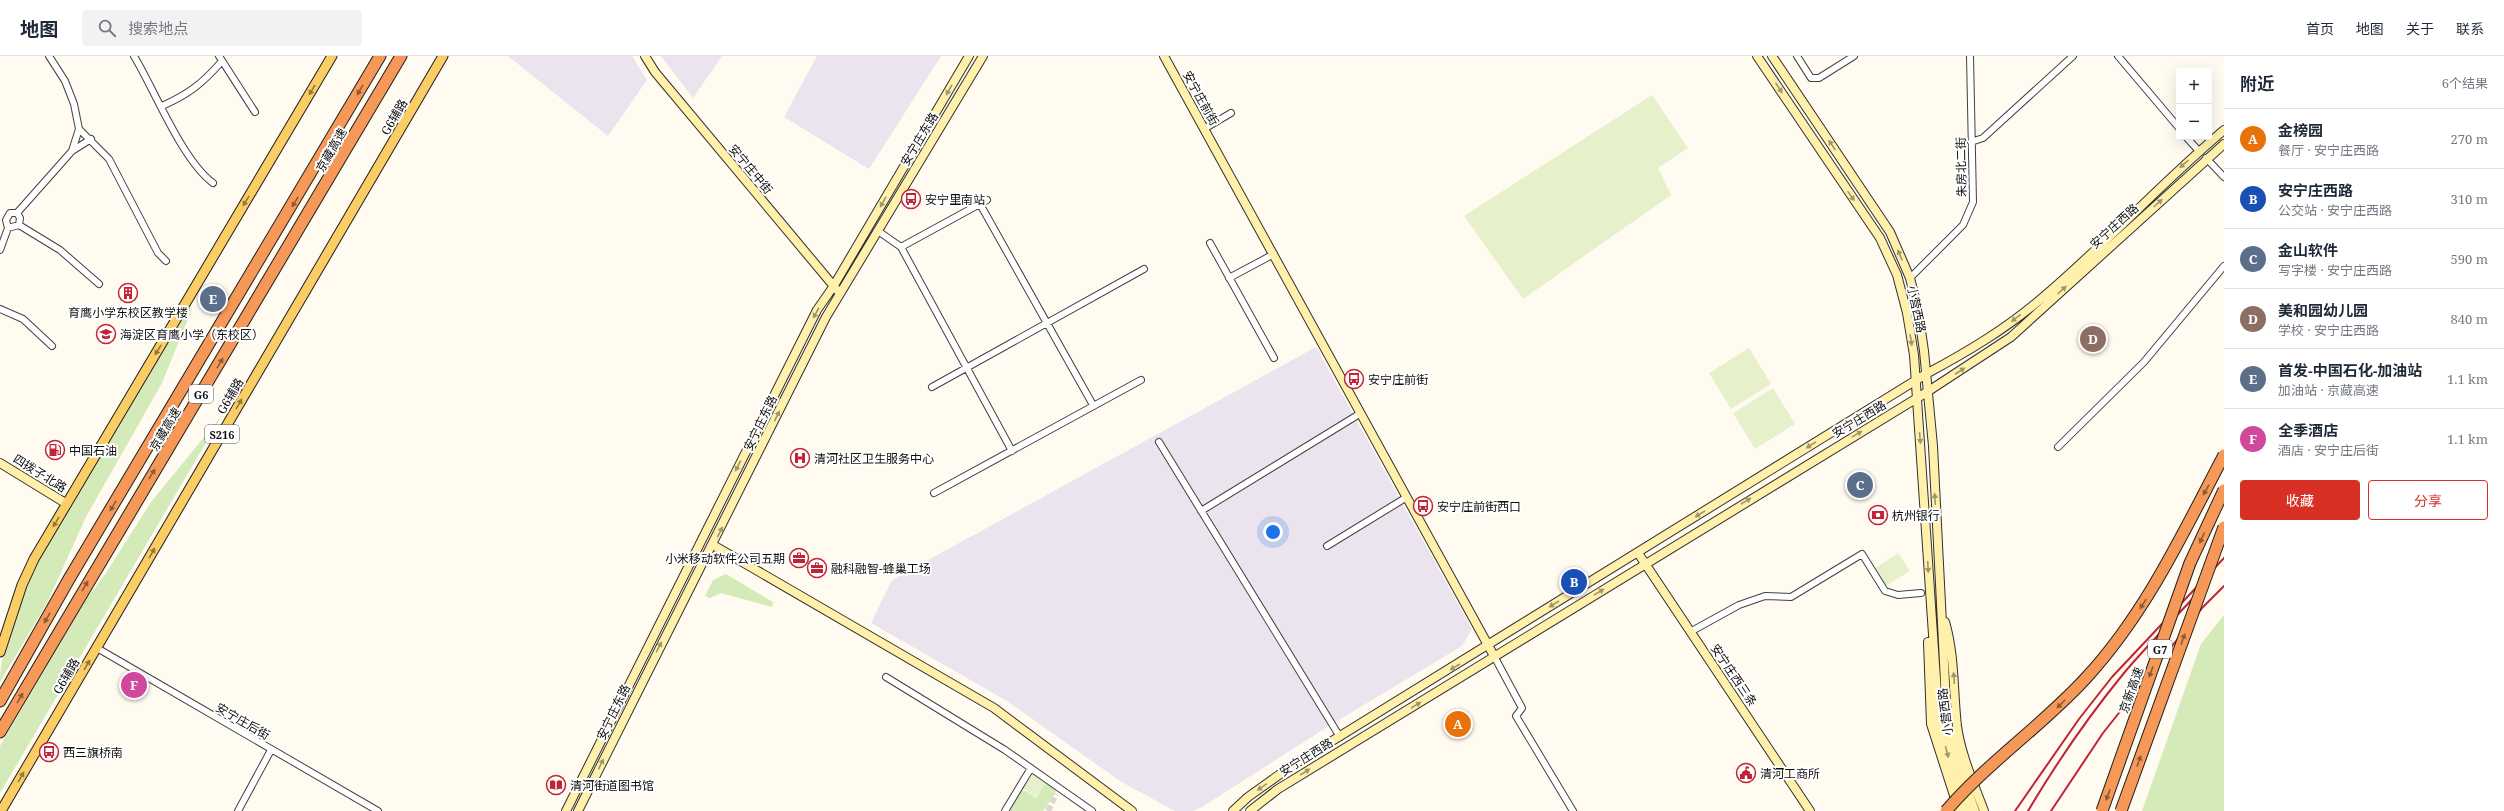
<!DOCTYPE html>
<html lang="zh">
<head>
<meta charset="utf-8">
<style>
	:root { --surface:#fff; --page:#f2f2f3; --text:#1f2937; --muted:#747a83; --line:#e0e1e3; --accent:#d93025 }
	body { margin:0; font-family:"Noto Serif","Noto Sans SC",serif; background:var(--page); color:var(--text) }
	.controls { position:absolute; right:12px; top:12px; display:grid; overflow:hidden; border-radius:4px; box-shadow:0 4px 16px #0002 }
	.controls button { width:36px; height:36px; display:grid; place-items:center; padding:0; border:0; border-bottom:1px solid var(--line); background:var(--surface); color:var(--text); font:20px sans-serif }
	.you { position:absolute; left:1273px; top:476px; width:14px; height:14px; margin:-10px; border:3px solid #fff; border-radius:50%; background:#1a73e8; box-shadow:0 0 0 6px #1a73e833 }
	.badge { display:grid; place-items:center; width:26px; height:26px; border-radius:50%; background:var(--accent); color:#fff; font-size:13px; font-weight:700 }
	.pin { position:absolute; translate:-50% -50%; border:2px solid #fff; box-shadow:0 1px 4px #0006 }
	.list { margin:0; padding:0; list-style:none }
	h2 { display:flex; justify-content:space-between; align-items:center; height:52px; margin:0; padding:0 16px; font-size:17px }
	h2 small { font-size:13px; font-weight:400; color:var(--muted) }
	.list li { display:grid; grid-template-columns:26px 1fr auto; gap:12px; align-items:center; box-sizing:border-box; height:60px; padding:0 16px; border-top:1px solid var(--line) }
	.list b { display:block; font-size:15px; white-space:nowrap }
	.list p { margin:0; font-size:13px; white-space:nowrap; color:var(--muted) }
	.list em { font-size:13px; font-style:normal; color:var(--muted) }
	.actions { display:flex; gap:8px; padding:12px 16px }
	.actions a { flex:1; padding:9px 0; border:1px solid var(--accent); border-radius:4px; text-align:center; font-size:14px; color:var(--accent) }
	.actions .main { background:var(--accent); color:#fff }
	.icon { flex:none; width:22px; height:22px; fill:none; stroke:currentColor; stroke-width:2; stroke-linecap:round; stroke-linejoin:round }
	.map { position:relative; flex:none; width:2224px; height:755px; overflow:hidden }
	header { display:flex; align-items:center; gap:24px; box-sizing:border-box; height:56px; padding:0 20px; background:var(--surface); border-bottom:1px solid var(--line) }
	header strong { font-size:19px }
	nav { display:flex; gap:22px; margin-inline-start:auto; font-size:14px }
	.search { width:280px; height:36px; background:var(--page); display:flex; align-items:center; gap:10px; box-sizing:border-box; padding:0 14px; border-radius:4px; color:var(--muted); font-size:15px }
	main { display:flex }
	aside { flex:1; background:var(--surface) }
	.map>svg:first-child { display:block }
	.industrial { fill:#ebe3ed }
	.green { fill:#d5eab9 }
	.pitch { fill:#e6f1cb }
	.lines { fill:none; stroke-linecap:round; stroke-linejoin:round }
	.street-tunnel { stroke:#dbd7ce; stroke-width:6; stroke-dasharray:6 3; stroke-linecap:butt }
	.street-casing { stroke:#414141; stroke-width:8 }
	.secondary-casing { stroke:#303030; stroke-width:10 }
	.primary-casing { stroke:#1f1f1f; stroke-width:11 }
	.highway-casing { stroke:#1f1f1f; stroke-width:13 }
	.street { stroke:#fff; stroke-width:6 }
	.secondary { stroke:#fff1ab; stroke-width:8 }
	.primary { stroke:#face65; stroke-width:9 }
	.highway { stroke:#f69857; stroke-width:11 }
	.rail { stroke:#c12434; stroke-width:2 }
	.highway-bridge-casing { stroke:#1f1f1f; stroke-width:13; stroke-linecap:butt }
	.highway-bridge { stroke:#f69857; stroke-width:11 }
	.oneway { fill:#9f966c }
	.oneway2 { fill:#90783e }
	.oneway3 { fill:#8e5a36 }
	.labels { text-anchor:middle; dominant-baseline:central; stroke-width:4; stroke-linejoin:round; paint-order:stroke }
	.shield { fill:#fff; stroke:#565656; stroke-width:1 }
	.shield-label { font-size:11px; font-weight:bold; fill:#0e0e0e }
	.street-label { font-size:12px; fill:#0e0e0e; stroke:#fff }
	.poi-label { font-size:12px; fill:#0e0e0e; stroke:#fff; text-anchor:start }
</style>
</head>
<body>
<header>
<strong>地图</strong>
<div class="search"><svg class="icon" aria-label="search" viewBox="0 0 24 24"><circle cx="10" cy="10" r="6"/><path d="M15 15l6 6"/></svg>搜索地点</div>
<nav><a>首页</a><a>地图</a><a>关于</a><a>联系</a></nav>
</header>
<main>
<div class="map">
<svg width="2224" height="755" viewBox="0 0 2224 755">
	<rect width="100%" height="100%" fill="#fffbf0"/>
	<path class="industrial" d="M 508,0 L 632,0 L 647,24 L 608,80 Z
		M 661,0 L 722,0 L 693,42 Z
		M 817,0 L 941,0 L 869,113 L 784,61 Z
		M 1316,291 L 1472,573 L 1462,590 L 1332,668 L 1202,751 L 1193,755 L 1175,755 L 1120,725 L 1007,645 L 871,567 L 892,524 Z"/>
	<path class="green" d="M 187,251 L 192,253 L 162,327 L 86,461 L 47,547 L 0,626 C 0,589 21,543 36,509 Z
		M 223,358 L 0,737 L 0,690 L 87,542 L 106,517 L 151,446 Z
		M 726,518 L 773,546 L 772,551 L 721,537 L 710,542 L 705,540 L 713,524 Z
		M 2224,559 L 2224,755 L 2142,755 L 2201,588 Z
		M 1046,726 L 1055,732 L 1056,736 L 1043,755 L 1006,755 L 1019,735 L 1026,735 L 1036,742 Z"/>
	<path class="pitch" d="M 1652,39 L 1688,92 L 1658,112 L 1671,139 L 1523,243 L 1464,160 Z
		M 1749,292 L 1771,328 L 1731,353 L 1709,317 Z
		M 1773,332 L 1795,368 L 1755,393 L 1733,357 Z
		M 1898,497 L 1910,515 L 1886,530 L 1874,513 Z
		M 1031,717 L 1046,726 L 1036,741 L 1026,734 L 1019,735 Z"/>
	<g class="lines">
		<path class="street-tunnel" d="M 1048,755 L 1056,738"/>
		<defs>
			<path id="street" d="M 49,0 L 65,25 L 74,48 L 79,73 L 109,103 L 158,197 L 166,205
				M 134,0 C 155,35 182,104 213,127
				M 219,0 L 255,56
				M 1797,0 L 1811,22 L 1819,22 L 1854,0
				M 2118,0 L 2179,72
				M 162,50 C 189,38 203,27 222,5
				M 79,73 L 72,95 L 91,83
				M 1204,73 L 1231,57
				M 2186,81 L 2199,95
				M 1971,86 L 1983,82 L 2073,0
				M 2206,102 L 2224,121
				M 980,148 L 1093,349
				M 17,157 L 20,162 L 19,169 L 8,172 L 6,164 L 10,157 L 17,157 L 72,95
				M 19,169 L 60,194 L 99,228
				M 878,175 L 901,191 L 1012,395
				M 1210,187 L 1274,302
				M 901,191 L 987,144
				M 0,194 L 8,172
				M 1229,222 L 1274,198
				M 1910,222 L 1963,169 L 1973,146 L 1970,0
				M 0,253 L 23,263 L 52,290
				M 932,331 L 1144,213
				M 1159,386 L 1340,681
				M 2058,391 L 2144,306 L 2224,210
				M 934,437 L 1141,324
				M 1201,455 L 1361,357
				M 1327,490 L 1407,441
				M 1690,576 L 1739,549 L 1765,540 L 1791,541 L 1862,498 L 1885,535 L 1898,539 L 1921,537
				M 97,592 L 378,755
				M 1494,600 L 1522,652 L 1516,660 L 1573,755
				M 886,621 L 1005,694 L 1092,755
				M 238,755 L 271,694
				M 1005,755 L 1031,712"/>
			<path id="secondary" d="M 645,0 L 655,16 L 837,234
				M 1164,0 L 1494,600
				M 1757,0 L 1880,182 L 1897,219 L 1907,257 L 1914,299 L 1939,667 L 1952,714 L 1967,755
				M 1772,0 L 1890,176 L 1910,222 L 1918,254 L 1924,295 L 1933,390 L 1947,666 L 1960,713 L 1975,755
				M 0,407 L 67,448
				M 713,489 L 994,652 L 1132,755
				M 1638,497 L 1810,755
				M 1945,566 C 1955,600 1953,635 1957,670 C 1961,699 1974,728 1984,755
				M 1928,586 L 1931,668 L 1959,755
				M 566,755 L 817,254 L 833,231 L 969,0
				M 578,755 L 826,261 L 983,0
				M 1233,755 L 1248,741 L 1290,711 L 1926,318 C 1967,296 2006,273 2042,242 C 2105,189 2161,127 2224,74
				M 1250,755 L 1278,733 L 1927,336 L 2011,281 L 2224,88"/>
			<path id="primary" d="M 0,596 L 22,529 L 34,503 L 332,0
				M 1,755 L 443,0"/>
			<path id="highway" d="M 0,645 L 69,523 L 380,0
				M 0,676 C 132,450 269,226 401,0"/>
		</defs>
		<use href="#street" class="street-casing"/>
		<use href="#secondary" class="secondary-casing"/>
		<use href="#primary" class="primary-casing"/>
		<use href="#highway" class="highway-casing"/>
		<use href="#street" class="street"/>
		<use href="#secondary" class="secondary"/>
		<use href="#primary" class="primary"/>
		<use href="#highway" class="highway"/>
		<path class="rail" d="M 2015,755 L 2079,663 L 2112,621 L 2224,502
			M 2028,755 C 2057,706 2088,661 2124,617 C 2151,585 2181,556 2209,525
			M 2051,755 L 2103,677 L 2203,551 L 2224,530"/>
		<defs>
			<path id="highway-bridge" d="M 1946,755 C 1988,706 2042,670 2086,622 C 2146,557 2183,477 2224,399
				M 2102,755 L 2190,507 L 2224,434
				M 2121,755 L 2224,471"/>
		</defs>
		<use href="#highway-bridge" class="highway-bridge-casing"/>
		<use href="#highway-bridge" class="highway-bridge"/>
	</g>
	<defs><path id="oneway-solid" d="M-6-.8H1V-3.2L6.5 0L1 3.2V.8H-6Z"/></defs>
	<g class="oneway">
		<use href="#oneway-solid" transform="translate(1779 32) rotate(56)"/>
		<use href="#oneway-solid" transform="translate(949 34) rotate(120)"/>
		<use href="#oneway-solid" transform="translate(1832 89) rotate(-124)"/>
		<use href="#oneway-solid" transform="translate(2184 108) rotate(139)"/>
		<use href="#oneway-solid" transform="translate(1851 140) rotate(55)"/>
		<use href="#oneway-solid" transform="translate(883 146) rotate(120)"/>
		<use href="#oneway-solid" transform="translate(2158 147) rotate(-42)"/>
		<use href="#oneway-solid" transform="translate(1900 199) rotate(-113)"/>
		<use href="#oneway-solid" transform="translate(2062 234) rotate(-42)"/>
		<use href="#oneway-solid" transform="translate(816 257) rotate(119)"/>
		<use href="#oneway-solid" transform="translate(2016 262) rotate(143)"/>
		<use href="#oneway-solid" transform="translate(1911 284) rotate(81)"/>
		<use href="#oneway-solid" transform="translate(1960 315) rotate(-33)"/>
		<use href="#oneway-solid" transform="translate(777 360) rotate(-64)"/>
		<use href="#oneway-solid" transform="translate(1857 378) rotate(-31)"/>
		<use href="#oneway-solid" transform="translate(1920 382) rotate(85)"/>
		<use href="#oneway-solid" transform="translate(1811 389) rotate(148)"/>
		<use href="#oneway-solid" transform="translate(738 410) rotate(117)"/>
		<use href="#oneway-solid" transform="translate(1935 443) rotate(-93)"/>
		<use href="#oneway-solid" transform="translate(1746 445) rotate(-31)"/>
		<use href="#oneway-solid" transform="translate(1700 458) rotate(148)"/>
		<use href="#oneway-solid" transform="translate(720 476) rotate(-64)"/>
		<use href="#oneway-solid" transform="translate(1928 511) rotate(87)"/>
		<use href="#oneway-solid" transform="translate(1599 536) rotate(-31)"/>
		<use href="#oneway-solid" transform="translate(1554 548) rotate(148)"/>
		<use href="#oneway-solid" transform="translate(659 591) rotate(-62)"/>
		<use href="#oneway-solid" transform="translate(1455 611) rotate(148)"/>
		<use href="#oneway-solid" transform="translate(1954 622) rotate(-94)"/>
		<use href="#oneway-solid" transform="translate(1416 649) rotate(-31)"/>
		<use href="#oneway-solid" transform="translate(1947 696) rotate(75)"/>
		<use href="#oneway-solid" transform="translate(601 708) rotate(-64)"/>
		<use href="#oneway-solid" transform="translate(1305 716) rotate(-32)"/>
		<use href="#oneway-solid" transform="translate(1262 731) rotate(145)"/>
	</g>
	<g class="oneway2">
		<use href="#oneway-solid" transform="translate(312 34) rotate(121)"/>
		<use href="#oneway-solid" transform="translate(246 145) rotate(121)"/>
		<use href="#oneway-solid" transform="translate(158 294) rotate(121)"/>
		<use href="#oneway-solid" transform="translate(239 348) rotate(-60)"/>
		<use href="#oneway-solid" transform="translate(56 466) rotate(121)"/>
		<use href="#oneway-solid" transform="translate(152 497) rotate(-60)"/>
		<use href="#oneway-solid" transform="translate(87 609) rotate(-60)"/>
		<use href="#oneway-solid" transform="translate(21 721) rotate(-60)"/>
	</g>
	<g class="oneway3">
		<use href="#oneway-solid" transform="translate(360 34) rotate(120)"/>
		<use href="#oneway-solid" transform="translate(295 146) rotate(121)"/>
		<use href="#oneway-solid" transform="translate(220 307) rotate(-59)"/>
		<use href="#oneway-solid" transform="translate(152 418) rotate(-59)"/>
		<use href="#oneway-solid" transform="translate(2206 434) rotate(119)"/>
		<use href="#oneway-solid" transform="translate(113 450) rotate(121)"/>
		<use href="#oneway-solid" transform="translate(2202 482) rotate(114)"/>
		<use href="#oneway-solid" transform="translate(85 530) rotate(-60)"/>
		<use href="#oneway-solid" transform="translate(2143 548) rotate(123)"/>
		<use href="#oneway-solid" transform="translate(47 562) rotate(120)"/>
		<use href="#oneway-solid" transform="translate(2183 583) rotate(-70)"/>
		<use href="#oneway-solid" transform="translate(2151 616) rotate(110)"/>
		<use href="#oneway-solid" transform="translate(20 642) rotate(-60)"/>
		<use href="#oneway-solid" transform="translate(2061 648) rotate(135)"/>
		<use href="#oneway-solid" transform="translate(2139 705) rotate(-70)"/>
		<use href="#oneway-solid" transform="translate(2108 739) rotate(110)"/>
	</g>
	<defs>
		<symbol id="bus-ring" viewBox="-11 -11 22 22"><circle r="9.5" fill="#fff" stroke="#c12434" stroke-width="1.5"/><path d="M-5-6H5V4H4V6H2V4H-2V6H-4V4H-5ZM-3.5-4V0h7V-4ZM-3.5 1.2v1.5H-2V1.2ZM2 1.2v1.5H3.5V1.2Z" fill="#c12434"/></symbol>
		<symbol id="building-ring" viewBox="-11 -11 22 22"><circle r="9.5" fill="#fff" stroke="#c12434" stroke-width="1.5"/><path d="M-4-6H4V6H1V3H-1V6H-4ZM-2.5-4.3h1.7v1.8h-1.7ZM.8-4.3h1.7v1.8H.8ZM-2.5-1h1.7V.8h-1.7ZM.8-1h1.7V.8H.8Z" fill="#c12434"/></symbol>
		<symbol id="school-ring" viewBox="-11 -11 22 22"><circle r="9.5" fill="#fff" stroke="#c12434" stroke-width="1.5"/><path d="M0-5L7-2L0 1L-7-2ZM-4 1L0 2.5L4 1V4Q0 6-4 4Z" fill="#c12434"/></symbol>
		<symbol id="fuel-ring" viewBox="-11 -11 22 22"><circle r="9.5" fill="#fff" stroke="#c12434" stroke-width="1.5"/><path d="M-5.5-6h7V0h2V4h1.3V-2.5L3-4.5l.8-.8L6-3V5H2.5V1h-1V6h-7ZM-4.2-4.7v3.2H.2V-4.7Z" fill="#c12434"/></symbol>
		<symbol id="hospital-ring" viewBox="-11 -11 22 22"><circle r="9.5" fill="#fff" stroke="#c12434" stroke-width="1.5"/><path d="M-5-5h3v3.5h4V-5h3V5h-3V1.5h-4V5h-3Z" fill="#c12434"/></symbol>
		<symbol id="bank-ring" viewBox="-11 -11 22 22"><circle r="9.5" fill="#fff" stroke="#c12434" stroke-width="1.5"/><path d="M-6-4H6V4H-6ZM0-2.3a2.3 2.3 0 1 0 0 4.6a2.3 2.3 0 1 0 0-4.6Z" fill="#c12434"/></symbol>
		<symbol id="office-ring" viewBox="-11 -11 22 22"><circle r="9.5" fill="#fff" stroke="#c12434" stroke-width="1.5"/><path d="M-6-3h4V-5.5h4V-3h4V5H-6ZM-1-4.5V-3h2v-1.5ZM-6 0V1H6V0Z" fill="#c12434"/></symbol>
		<symbol id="civic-ring" viewBox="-11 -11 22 22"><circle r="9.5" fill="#fff" stroke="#c12434" stroke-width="1.5"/><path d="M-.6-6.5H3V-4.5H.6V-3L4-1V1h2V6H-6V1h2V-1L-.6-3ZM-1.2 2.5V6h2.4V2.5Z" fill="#c12434"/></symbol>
		<symbol id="library-ring" viewBox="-11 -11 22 22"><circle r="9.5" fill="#fff" stroke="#c12434" stroke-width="1.5"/><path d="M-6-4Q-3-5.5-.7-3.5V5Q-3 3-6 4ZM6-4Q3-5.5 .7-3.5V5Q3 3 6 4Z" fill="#c12434"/></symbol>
	</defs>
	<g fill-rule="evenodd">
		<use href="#bus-ring" x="900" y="132" width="22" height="22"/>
		<use href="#building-ring" x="117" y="226" width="22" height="22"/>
		<use href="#school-ring" x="95" y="267" width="22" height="22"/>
		<use href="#bus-ring" x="1343" y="312" width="22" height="22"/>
		<use href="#fuel-ring" x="44" y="383" width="22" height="22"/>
		<use href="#hospital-ring" x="789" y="391" width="22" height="22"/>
		<use href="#bus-ring" x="1412" y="439" width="22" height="22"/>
		<use href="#bank-ring" x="1867" y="448" width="22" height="22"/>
		<use href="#office-ring" x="788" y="491" width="22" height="22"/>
		<use href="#office-ring" x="806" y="501" width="22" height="22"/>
		<use href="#bus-ring" x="38" y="685" width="22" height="22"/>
		<use href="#civic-ring" x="1735" y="706" width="22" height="22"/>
		<use href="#library-ring" x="545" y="718" width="22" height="22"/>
	</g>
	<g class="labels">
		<g class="shield">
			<rect x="189" y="329" width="24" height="18" rx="3"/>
			<rect x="205" y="369" width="34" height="18" rx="3"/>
			<rect x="2148" y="584" width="24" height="18" rx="3"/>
		</g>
		<g class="shield-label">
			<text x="201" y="338">G6</text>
			<text x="222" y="378">S216</text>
			<text x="2160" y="593">G7</text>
		</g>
		<g class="street-label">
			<text transform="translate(1201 42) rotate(61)">安宁庄前街</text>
			<text transform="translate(394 61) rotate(-60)">G6辅路</text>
			<text transform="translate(919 83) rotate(-59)">安宁庄东路</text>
			<text transform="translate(331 94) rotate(-60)">京藏高速</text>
			<text transform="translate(1961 111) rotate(-91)">朱房北二街</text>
			<text transform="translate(751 113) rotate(50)">安宁庄中街</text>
			<text transform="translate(2114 170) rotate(-42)">安宁庄西路</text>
			<text transform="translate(1917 253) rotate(78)">小营西路</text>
			<text transform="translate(230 340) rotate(-60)">G6辅路</text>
			<text transform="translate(1859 363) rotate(-31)">安宁庄西路</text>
			<text transform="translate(760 367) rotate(-64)">安宁庄东路</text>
			<text transform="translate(165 373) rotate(-59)">京藏高速</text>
			<text transform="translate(40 417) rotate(32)">四拨子北路</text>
			<text transform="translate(1734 619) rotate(56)">安宁庄西三条</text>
			<text transform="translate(66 620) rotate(-60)">G6辅路</text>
			<text transform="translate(2131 634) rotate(-70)">京新高速</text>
			<text transform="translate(613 656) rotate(-64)">安宁庄东路</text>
			<text transform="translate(1945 656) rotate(-97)">小营西路</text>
			<text transform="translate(243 665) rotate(30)">安宁庄后街</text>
			<text transform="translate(1306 701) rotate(-32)">安宁庄西路</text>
		</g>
		<g class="poi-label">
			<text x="925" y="143">安宁里南站</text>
			<text x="128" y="256" text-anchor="middle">育鹰小学东校区教学楼</text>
			<text x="120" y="278">海淀区育鹰小学（东校区）</text>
			<text x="1368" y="323">安宁庄前街</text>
			<text x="69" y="394">中国石油</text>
			<text x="814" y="402">清河社区卫生服务中心</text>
			<text x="1437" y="450">安宁庄前街西口</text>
			<text x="1892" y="459">杭州银行</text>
			<text x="785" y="502" text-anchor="end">小米移动软件公司五期</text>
			<text x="831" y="512">融科融智-蜂巢工场</text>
			<text x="63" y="696">西三旗桥南</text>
			<text x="1760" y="717">清河工商所</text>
			<text x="570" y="729">清河街道图书馆</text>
		</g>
	</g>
</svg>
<div class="controls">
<button>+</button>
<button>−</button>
</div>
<div class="you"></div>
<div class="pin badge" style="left:1458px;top:668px;background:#e8710a">A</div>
<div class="pin badge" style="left:1574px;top:526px;background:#1a4fb4">B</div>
<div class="pin badge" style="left:1860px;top:429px;background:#5c6f8a">C</div>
<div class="pin badge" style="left:2093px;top:283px;background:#8d6e63">D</div>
<div class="pin badge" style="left:213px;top:243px;background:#5c6f8a">E</div>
<div class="pin badge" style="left:134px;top:629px;background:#d1479c">F</div>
</div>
<aside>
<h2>附近<small>6个结果</small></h2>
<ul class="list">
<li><span class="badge" style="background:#e8710a">A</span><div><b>金榜园</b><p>餐厅 · 安宁庄西路</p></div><em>270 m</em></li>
<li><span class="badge" style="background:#1a4fb4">B</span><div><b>安宁庄西路</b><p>公交站 · 安宁庄西路</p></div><em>310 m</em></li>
<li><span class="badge" style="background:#5c6f8a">C</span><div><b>金山软件</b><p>写字楼 · 安宁庄西路</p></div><em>590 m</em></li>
<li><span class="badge" style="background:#8d6e63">D</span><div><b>美和园幼儿园</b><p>学校 · 安宁庄西路</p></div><em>840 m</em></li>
<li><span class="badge" style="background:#5c6f8a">E</span><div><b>首发-中国石化-加油站</b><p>加油站 · 京藏高速</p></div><em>1.1 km</em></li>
<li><span class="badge" style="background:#d1479c">F</span><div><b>全季酒店</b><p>酒店 · 安宁庄后街</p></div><em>1.1 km</em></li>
</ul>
<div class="actions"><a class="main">收藏</a><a>分享</a></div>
</aside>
</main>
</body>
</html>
